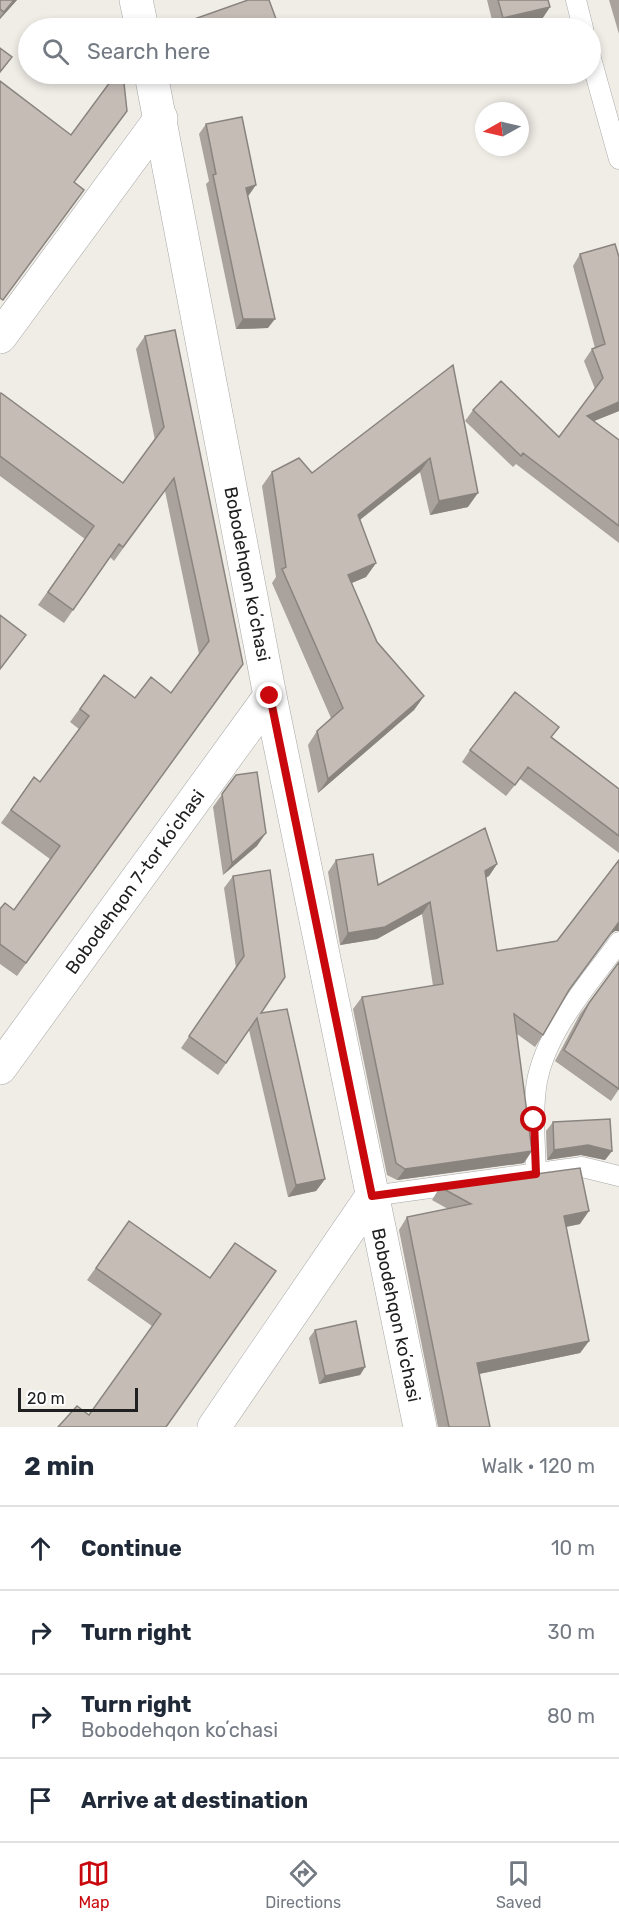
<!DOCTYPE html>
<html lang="en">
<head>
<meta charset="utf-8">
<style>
	:root { --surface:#fff; --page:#f2f2f3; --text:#1f2937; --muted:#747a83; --line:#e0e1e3; --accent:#c8080c }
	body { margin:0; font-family:Rubik,sans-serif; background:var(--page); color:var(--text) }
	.compass { position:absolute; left:475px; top:102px; width:54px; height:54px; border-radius:50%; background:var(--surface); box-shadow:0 3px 9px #0003; rotate:262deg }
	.scale { position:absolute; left:18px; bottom:15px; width:120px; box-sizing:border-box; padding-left:6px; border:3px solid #202020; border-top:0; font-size:16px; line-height:21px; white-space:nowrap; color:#202020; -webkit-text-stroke:4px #fff; paint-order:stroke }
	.stop { position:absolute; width:18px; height:18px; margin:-14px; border:4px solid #c8080c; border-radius:50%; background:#fff }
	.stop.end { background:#c8080c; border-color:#fff; box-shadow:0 2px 6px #0008 }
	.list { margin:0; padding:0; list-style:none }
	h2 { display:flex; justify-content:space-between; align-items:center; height:78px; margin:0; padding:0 24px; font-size:26px }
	h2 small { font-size:20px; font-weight:400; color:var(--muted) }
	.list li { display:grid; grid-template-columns:39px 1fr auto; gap:18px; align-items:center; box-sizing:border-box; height:84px; padding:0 24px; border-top:2px solid var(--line) }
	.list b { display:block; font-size:22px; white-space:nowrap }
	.list p { margin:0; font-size:20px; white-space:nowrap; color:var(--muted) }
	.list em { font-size:20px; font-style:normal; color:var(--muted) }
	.icon { flex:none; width:33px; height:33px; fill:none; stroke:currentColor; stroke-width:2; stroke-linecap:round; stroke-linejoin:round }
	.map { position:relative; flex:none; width:619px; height:1427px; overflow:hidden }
	.search { position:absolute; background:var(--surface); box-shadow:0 3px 9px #0003; left:18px; right:18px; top:18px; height:66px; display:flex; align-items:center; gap:15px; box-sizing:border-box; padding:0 21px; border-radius:33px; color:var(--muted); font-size:22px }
	.sheet { height:414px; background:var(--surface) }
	nav { display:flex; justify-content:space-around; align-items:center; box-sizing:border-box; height:84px; border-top:2px solid var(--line); background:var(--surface); font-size:16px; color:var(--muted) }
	nav a { display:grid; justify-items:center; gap:3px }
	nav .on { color:var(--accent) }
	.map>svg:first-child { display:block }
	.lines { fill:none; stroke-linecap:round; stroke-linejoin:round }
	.lane-casing { stroke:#a7a7a7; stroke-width:21 }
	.street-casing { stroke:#a7a7a7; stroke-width:34 }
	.lane { stroke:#fff; stroke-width:20 }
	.street { stroke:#fff; stroke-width:33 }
	.wall { fill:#a9a29d }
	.shaded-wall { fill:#8a847f }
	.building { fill:#c5bcb6; stroke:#8a847f; stroke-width:1.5 }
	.route { stroke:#c8080c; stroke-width:8 }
	.labels { text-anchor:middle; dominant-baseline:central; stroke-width:6; stroke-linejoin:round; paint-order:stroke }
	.street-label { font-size:18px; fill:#202020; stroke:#fff }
</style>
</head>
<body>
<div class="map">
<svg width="619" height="1427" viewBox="0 0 619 1427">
	<rect width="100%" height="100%" fill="#f0ede7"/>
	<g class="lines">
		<defs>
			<path id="lane" d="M 576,0 L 583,28
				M 590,55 L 619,159
				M 536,1174 C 535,1143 532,1111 537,1081 C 547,1029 589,984 619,942
				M 372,1196 L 582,1167 L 619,1176"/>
			<path id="street" d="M 136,0 L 142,28
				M 151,74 L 270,696 L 420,1427
				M 0,337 L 161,118
				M 0,1068 L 270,696
				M 214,1427 L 372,1196"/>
		</defs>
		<use href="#lane" class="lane-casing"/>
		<use href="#street" class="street-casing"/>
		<use href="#lane" class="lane"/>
		<use href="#street" class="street"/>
	</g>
	<path class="wall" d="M 0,0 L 17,0 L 0,19 Z
		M 487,0 L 548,0 L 550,7 L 542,19 L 499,28 L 494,28 Z
		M 609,0 L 619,0 L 619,34 Z
		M 206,124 L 249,195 L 247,196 L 268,328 L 236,329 L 206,184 L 209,181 L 199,134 Z
		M 615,244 L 619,411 L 594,421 L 619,440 L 619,543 L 516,464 L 513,467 L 465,421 L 473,410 L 559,437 L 595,389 L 584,361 L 592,349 L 595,348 L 573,266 L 580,254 Z
		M 145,336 L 243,664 L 17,976 L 0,964 L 0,909 L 14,910 L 50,859 L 1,823 L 34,777 L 40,782 L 79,729 L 70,722 L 104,675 L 135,698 L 171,693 L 199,654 L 165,491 L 114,561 L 110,557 L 64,623 L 38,605 L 85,539 L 0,476 L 0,394 L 123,483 L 155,440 L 136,349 Z
		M 453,365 L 468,507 L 430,515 L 420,472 L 360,520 L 376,563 L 366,577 L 351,583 L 377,642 L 424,696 L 414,710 L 318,793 L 308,745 L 317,731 L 331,718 L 272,583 L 276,577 L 262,486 L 272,472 L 312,473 Z
		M 552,737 L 619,789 L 619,853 L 520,779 L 506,796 L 462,762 L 470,750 Z
		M 236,775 L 257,846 L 223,875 L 213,807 Z
		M 336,860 L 378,885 L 497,864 L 489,876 L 486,877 L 497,951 L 557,941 L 619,860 L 619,931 L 615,931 L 609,935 L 567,992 L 543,1035 L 535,1047 L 517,1034 L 524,1163 L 397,1180 L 387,1175 L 353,1009 L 362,997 L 433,986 L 422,914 L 377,939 L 340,945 L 328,872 Z
		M 233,876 L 261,1013 L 325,1179 L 316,1191 L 288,1197 L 249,1030 L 218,1075 L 181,1048 L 236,968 L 224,888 Z
		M 619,962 L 619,1089 L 611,1101 L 555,1061 L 580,1014 Z
		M 553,1122 L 612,1151 L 605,1160 L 581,1155 L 547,1160 L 546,1131 Z
		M 440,1187 L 580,1224 L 566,1227 L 589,1341 L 580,1353 L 479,1374 L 490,1427 L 438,1427 L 399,1230 L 407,1217 L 448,1209 L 432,1200 Z
		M 129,1221 L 210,1278 L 276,1271 L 152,1326 L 87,1280 Z
		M 315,1330 L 365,1367 L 360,1375 L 319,1384 L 309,1338 Z"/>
	<path class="shaded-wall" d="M 14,0 L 17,0 L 0,19 L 0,17 L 4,12 Z
		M 550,7 L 542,19 L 495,28 L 503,18 Z
		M 256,185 L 249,195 L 239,197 L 246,188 Z
		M 243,319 L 275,319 L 268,328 L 236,329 Z
		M 619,402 L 619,411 L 579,427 L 587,416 Z
		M 430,458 L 420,472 L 348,529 L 358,515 Z
		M 478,493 L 468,507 L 430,515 L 439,501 Z
		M 376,563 L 366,577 L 338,589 L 348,575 Z
		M 424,696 L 414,710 L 318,793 L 328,779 Z
		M 266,833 L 257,846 L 223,875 L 232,863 Z
		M 497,864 L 489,876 L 477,883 L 485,871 Z
		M 430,902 L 422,914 L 377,939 L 340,945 L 348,933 Z
		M 619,922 L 619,931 L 615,931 L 609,935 Z
		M 588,1145 L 612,1151 L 605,1160 L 581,1155 L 547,1160 L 554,1150 Z
		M 532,1151 L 524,1163 L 397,1180 L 405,1169 Z
		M 325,1179 L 316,1191 L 288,1197 L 296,1185 Z
		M 589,1211 L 580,1224 L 555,1229 L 564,1216 Z
		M 589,1341 L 580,1353 L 469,1376 L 477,1363 Z
		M 365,1367 L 360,1375 L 319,1384 L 325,1376 Z"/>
	<path class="building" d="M 0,0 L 14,0 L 4,12 L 0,9 Z
		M 248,0 L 269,0 L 279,27 L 276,28 L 169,28 Z
		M 498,0 L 548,0 L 550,7 L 503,18 Z
		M 0,48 L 12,57 L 0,72 Z
		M 116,74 L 123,74 L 127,111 L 74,182 L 84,190 L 3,300 L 0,298 L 0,81 L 71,135 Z
		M 242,117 L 256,185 L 246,188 L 275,319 L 243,319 L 213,175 L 216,174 L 206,124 Z
		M 615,244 L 619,257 L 619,402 L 587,416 L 619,440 L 619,526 L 523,453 L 521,456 L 473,410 L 501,381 L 559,437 L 603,378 L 592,349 L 605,344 L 580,254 Z
		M 175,330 L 243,664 L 26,963 L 0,944 L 0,909 L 5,903 L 14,910 L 60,846 L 11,810 L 34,777 L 40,782 L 89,716 L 80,709 L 104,675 L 135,698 L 151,677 L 171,693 L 209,641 L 174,478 L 123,547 L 119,544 L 73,610 L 48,592 L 94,526 L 0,456 L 0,394 L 1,393 L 123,483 L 164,427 L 145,336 Z
		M 453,365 L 478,493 L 439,501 L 430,458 L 358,515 L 376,563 L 348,575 L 377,642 L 424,696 L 328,779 L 317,731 L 343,708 L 282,569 L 286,567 L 272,472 L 299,458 L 312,473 Z
		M 0,615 L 26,635 L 0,669 Z
		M 515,692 L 559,727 L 551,737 L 619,789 L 619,836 L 528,767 L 515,785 L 470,750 Z
		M 257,772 L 266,833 L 232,863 L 222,794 L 236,775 Z
		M 485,828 L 497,864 L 485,871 L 497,951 L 557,941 L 619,860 L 619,922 L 569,990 L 543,1035 L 514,1014 L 532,1151 L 405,1169 L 396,1163 L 362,997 L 443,984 L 430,902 L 385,927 L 348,933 L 336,860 L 373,854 L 378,885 Z
		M 270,870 L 285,977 L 261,1013 L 287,1009 L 325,1179 L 296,1185 L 257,1018 L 226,1063 L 189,1036 L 244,956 L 233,876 Z
		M 619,962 L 619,1089 L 564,1050 L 589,1003 Z
		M 610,1119 L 612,1151 L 588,1145 L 554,1150 L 553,1122 Z
		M 580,1168 L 589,1211 L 564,1216 L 589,1341 L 477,1363 L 490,1427 L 449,1427 L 407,1217 L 471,1204 L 440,1187 Z
		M 129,1221 L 210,1278 L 235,1243 L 276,1271 L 166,1427 L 58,1427 L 77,1406 L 89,1415 L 161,1314 L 96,1268 Z
		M 356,1321 L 365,1367 L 325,1376 L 315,1330 Z"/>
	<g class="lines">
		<path class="route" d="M 270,696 L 372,1196 L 536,1174 L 534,1120"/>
	</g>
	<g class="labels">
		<g class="street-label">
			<text transform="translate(247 574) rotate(79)">Bobodehqon koʼchasi</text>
			<text transform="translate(135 882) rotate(-54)">Bobodehqon 7-tor koʼchasi</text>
			<text transform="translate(396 1315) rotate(78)">Bobodehqon koʼchasi</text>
		</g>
	</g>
</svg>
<svg class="compass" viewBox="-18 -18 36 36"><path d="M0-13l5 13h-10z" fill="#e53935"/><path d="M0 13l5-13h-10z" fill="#747a83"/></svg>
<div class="scale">20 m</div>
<div class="stop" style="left:534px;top:1120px"></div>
<div class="stop end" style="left:270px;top:696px"></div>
<div class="search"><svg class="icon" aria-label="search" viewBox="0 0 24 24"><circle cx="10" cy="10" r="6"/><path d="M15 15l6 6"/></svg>Search here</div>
</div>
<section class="sheet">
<h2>2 min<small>Walk · 120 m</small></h2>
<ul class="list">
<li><svg class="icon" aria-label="ahead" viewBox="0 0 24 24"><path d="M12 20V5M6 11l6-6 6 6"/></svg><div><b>Continue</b></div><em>10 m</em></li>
<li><svg class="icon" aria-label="right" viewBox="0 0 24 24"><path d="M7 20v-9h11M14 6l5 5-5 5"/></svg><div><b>Turn right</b></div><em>30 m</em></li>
<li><svg class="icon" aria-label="right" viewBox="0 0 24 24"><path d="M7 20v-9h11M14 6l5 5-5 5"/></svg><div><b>Turn right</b><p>Bobodehqon koʼchasi</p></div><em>80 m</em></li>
<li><svg class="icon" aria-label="arrive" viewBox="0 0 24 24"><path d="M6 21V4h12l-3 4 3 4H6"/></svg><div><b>Arrive at destination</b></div></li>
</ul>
</section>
<nav>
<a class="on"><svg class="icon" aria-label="map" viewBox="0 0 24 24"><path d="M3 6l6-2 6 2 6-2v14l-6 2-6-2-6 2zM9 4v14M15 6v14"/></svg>Map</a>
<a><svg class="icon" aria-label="directions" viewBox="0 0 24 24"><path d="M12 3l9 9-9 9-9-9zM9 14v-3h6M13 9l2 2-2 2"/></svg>Directions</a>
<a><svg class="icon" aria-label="saved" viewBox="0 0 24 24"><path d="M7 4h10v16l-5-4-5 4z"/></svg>Saved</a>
</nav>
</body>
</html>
